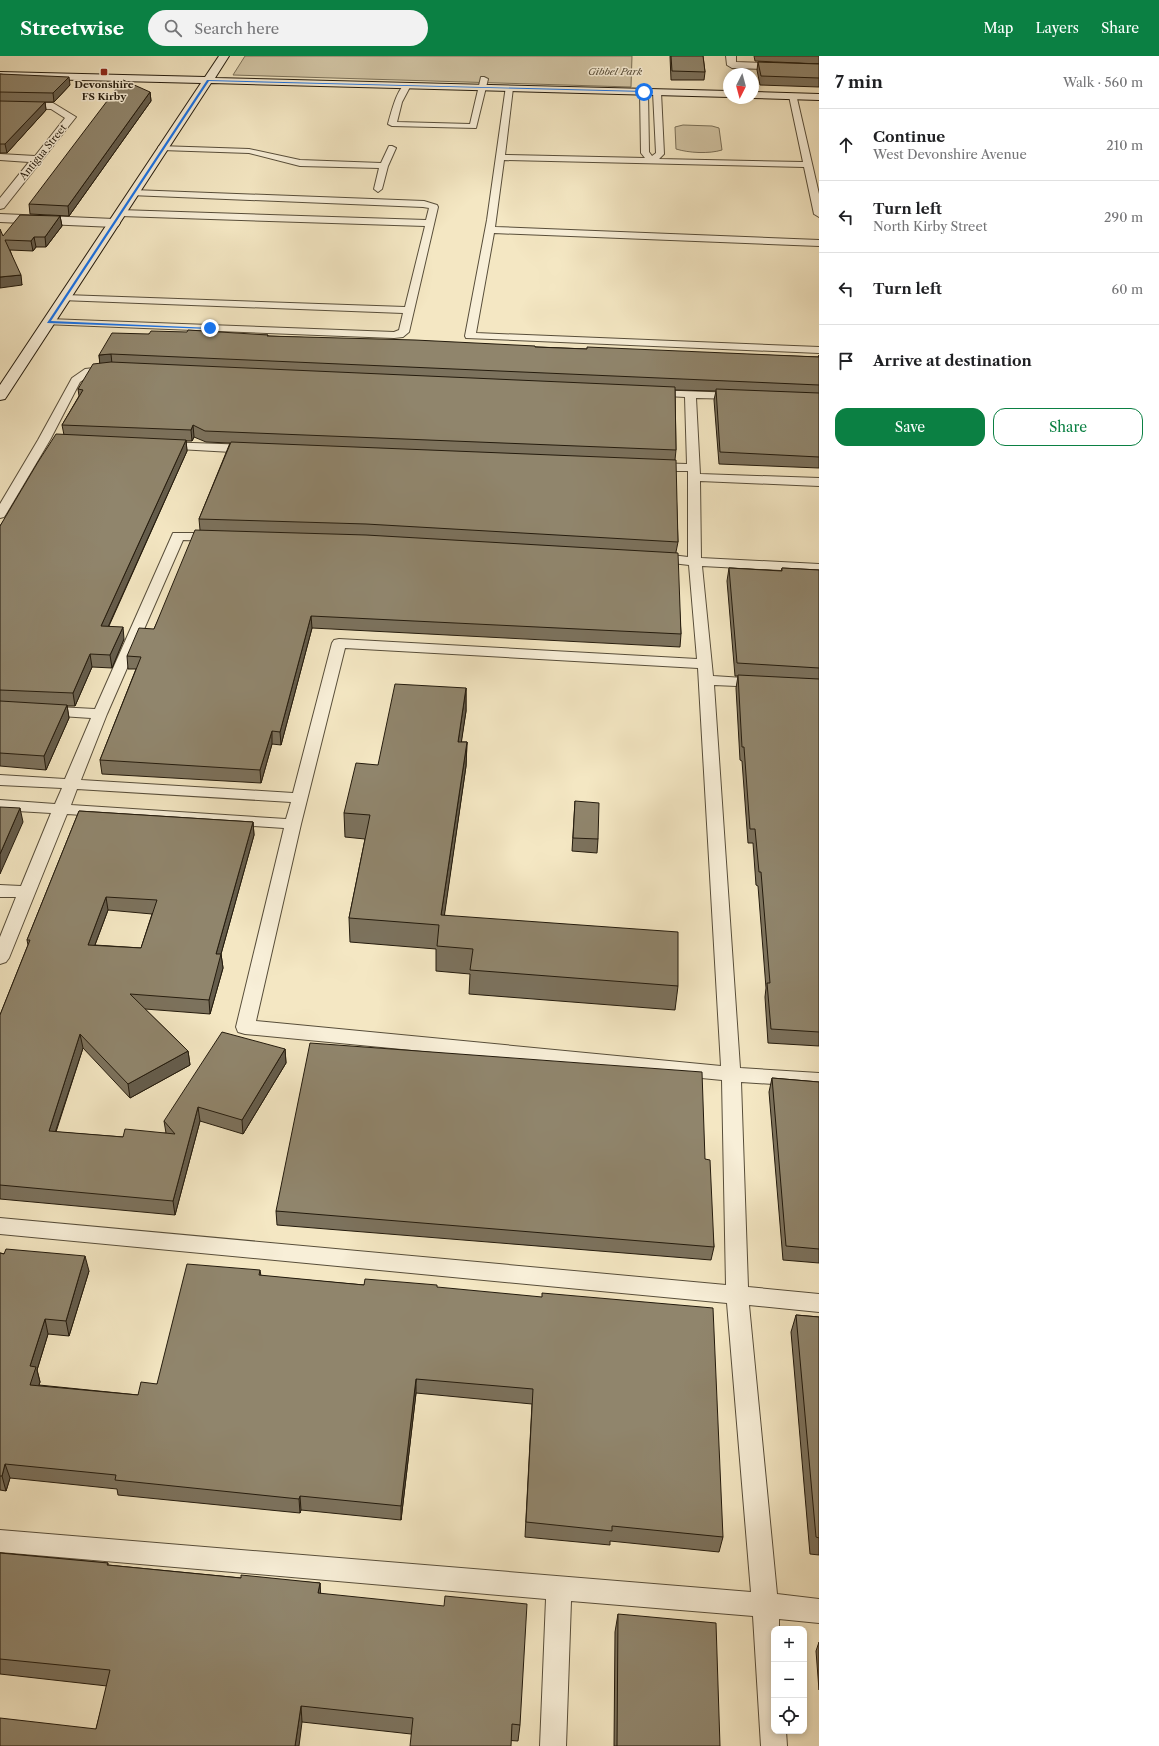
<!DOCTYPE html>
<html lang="en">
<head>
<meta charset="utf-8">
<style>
	:root { --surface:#fff; --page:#f2f2f2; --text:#202124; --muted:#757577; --line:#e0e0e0; --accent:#0b8043 }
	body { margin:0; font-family:"Libre Caslon Text",serif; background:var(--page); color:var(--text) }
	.controls { position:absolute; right:12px; bottom:12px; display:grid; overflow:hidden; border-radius:8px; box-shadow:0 2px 6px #0003 }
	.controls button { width:36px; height:36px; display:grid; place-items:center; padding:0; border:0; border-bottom:1px solid var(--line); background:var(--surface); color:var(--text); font:20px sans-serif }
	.compass { position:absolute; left:723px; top:12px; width:36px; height:36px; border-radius:50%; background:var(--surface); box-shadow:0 2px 6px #0003; rotate:186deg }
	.stop { position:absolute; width:12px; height:12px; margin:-9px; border:3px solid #1a73e8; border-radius:50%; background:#fff }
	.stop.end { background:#1a73e8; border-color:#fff; box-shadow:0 1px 4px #0008 }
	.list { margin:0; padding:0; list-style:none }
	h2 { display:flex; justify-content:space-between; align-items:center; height:52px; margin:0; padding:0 16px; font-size:17px }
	h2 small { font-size:13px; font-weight:400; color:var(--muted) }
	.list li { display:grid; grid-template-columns:26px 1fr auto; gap:12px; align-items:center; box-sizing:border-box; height:72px; padding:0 16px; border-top:1px solid var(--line) }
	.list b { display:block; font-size:15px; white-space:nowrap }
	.list p { margin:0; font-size:13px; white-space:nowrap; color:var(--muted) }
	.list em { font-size:13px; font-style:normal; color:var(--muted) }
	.actions { display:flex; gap:8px; padding:12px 16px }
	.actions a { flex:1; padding:9px 0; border:1px solid var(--accent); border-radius:12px; text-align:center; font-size:14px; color:var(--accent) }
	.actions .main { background:var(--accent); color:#fff }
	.icon { flex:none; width:22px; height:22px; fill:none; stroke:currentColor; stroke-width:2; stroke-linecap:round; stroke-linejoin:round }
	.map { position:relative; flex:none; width:819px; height:1690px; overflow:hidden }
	header { display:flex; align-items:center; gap:24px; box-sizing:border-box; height:56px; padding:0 20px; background:var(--accent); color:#fff }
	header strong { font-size:19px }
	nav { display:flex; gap:22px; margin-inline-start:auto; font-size:14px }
	.search { width:280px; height:36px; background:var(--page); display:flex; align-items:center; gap:10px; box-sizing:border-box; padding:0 14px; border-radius:22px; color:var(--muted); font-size:15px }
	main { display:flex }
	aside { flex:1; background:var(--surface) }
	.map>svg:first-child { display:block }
	.green { fill:#d1c4a4; stroke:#7a7058 }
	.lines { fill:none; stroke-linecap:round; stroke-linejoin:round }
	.lane-casing { stroke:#584e3a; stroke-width:2 }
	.street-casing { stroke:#584e3a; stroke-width:2 }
	.secondary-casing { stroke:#241b0d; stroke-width:2 }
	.lane { fill:#f8efd8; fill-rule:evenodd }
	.street { fill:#f8efd8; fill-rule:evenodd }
	.secondary { fill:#f8efd8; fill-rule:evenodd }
	.wall { fill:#7c725d; stroke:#241b0d; fill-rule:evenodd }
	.shaded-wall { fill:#655d4c; stroke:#241b0d }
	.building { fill:#90856c; stroke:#241b0d; fill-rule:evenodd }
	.route { fill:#1a73e8 }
	.poi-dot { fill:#8f2418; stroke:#f8efd8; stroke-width:1.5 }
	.labels { text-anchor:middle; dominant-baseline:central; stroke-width:3; stroke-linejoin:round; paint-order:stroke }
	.far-park-label { font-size:10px; font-style:italic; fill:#584e3a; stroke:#f8efd8 }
	.far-poi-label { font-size:10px; font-weight:bold; fill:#241b0d; stroke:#f8efd8 }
	.far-street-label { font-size:10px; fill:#241b0d; stroke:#f8efd8 }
</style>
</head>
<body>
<header>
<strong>Streetwise</strong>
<div class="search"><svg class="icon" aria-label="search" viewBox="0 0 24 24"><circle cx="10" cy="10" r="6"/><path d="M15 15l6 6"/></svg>Search here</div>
<nav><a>Map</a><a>Layers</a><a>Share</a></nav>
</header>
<main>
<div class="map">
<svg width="819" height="1690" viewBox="0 0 819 1690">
	<rect width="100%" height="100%" fill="#f4e7c3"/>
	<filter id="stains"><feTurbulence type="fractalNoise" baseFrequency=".005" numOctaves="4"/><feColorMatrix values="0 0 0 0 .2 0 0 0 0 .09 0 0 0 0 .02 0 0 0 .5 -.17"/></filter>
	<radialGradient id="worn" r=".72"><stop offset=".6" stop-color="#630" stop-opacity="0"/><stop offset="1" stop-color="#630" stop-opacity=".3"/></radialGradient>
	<path class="green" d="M 245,0 L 632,0 L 631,31 L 233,19 Z
		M 683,69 L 712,70 L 719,72 L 722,94 C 709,98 689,97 676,93 L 675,71 Z"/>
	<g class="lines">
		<defs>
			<path id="lane" d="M 481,21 L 484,21 L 488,23 L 476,72 L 392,70 L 388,68 C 391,58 397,31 407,27 L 411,29 L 402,46 L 397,66 L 470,68 Z
				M 506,30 L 509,30 L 513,32 L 505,99 L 645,102 L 641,97 L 640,36 L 644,34 L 648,36 L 649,96 L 652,100 L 656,97 L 653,36 L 657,34 L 661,36 L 664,98 L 659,103 L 803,106 L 789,40 L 793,38 L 796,38 L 819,138 L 819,161 L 814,158 L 804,111 L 504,104 L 495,171 L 819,184 L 819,190 L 494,177 L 476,277 L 819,291 L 819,297 L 466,282 L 465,280 L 487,164 Z
				M 159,90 L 249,93 L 300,104 L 381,107 L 389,90 L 392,90 L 396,92 L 388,110 L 382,133 L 378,136 L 374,133 L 379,112 L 300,110 L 249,97 L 162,94 L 158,92 Z
				M 133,134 L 424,145 L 437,149 L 438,151 L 409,276 L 403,281 L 394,282 L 44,268 L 43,266 L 48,263 L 394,276 L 399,274 L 403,257 L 61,244 L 60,242 L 61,240 L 65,239 L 405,251 L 425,170 L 120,160 L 115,157 L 120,154 L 426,164 L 429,152 L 423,151 L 130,139 L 129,137 L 130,135 Z
				M 112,310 L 116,311 L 117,313 L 116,315 L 92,318 L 80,326 L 50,384 L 6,458 L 4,461 L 0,462 L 0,448 L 38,384 L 72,322 L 85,313 Z
				M 652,334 L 738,337 L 744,340 L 738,343 L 696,342 L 700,418 L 819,422 L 819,430 L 700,425 L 701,502 L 819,508 L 819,516 L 702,510 L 713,620 L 759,623 L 764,624 L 766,627 L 764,630 L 759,631 L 714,629 L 740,1012 L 819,1017 L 819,1031 L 741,1026 L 748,1231 L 819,1238 L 819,1256 L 749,1249 L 777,1538 L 819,1543 L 819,1567 L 779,1563 L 779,1573 L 774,1573 L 774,1675 L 786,1675 L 787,1690 L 761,1690 L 753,1560 L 571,1545 L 566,1690 L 540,1690 L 546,1543 L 0,1496 L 0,1474 L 751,1536 L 727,1247 L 0,1178 L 0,1162 L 726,1229 L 722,1024 L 245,978 L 238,976 L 236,971 L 284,772 L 67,758 L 9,902 L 6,906 L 0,908 L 0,881 L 16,841 L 0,841 L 0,829 L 21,830 L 51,757 L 0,754 L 0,744 L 55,748 L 62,732 L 0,729 L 0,719 L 65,723 L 91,662 L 0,656 L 0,648 L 95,653 L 173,477 L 215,477 L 220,478 L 221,481 L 220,484 L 215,485 L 183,484 L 107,658 L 81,724 L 293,737 L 332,587 L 334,584 L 339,583 L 697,603 L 689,509 L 655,505 L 650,504 L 648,501 L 650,498 L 655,497 L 688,501 L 688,415 L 654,415 L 650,414 L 648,411 L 650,408 L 654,407 L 687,408 L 685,341 L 648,339 L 646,337 ZM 345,592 L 698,612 L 721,1010 L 256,965 L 301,768 ZM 77,733 L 291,746 L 286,763 L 71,749 Z
				M 164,386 L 250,389 L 254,391 L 256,393 L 254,395 L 250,397 L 160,392 L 158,390 L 160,388 Z"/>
			<path id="street" d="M 726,0 L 736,0 L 736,6 L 819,9 L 819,15 L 732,12 L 727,9 Z
				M 0,46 L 53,47 L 76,61 L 4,152 L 0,153 L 0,142 L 29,106 L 0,104 L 0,98 L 35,100 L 65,62 L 51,53 L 0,52 Z
				M 0,158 L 114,163 L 118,164 L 120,167 L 118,170 L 114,171 L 0,166 Z"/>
			<path id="secondary" d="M 219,0 L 229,0 L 215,22 L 729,35 L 729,41 L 211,27 L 7,340 L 5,343 L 0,344 L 0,329 L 201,27 L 0,22 L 0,16 L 205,21 Z
				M 753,36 L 819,38 L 819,44 L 753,42 Z"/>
		</defs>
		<use href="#lane" class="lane-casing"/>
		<use href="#street" class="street-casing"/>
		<use href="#secondary" class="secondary-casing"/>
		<use href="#lane" class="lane"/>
		<use href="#street" class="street"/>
		<use href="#secondary" class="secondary"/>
	</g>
	<path class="wall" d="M 670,0 L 703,0 L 705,16 L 704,24 L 671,24 Z
		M 754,0 L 819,0 L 819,8 L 755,5 Z
		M 758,6 L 819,8 L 819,31 L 760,29 L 757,14 Z
		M 0,18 L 70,29 L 54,46 L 45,46 L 46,54 L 7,97 L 0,97 Z
		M 150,36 L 151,45 L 69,160 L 30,158 L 29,148 Z
		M 60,160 L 62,170 L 46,191 L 36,191 L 33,195 L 10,194 L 22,229 L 3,180 Z
		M 149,278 L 268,279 L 268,280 L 587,293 L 818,301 L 819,299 L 819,412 L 719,408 L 714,344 L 716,335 L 675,334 L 676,394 L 675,404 L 678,486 L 676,496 L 681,578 L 680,591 L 312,572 L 281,689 L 272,688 L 261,727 L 102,718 L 100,704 L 136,613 L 128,613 L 127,600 L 154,573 L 200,474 L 199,463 L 230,387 L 206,386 L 194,381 L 192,385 L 186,385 L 187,395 L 109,570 L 124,583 L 112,612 L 92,611 L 75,650 L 67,650 L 69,662 L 46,714 L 0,710 L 0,470 L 64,379 L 62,369 L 79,340 L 78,333 L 100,308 L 99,299 Z
		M 729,512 L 781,515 L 782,512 L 819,514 L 819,990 L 768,987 L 765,941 L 766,932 L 758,830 L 756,829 L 753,787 L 748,787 L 742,705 L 740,704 L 736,632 L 738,620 L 735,620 L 727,525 Z
		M 466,632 L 466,655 L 461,686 L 467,686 L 466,710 L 444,859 L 678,930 L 675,954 L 469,938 L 470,918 L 436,915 L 436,893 L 350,886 L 349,862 L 365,783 L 345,781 L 344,757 L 378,709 Z
		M 575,745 L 598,783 L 597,797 L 572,795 Z
		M 79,755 L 253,766 L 254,779 L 221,898 L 223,912 L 210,958 L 145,953 L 188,995 L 190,1009 L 130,1042 L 83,992 L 56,1076 L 123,1081 L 166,1077 L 164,1065 L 285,993 L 286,1007 L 243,1078 L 200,1065 L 175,1159 L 0,1143 L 0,959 L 28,889 L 27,884 ZM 108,854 L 152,858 L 141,892 L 95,889 Z
		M 772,1022 L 819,1026 L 819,1207 L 783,1204 L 769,1036 Z
		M 705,1103 L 714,1191 L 711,1204 L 277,1169 L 276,1155 Z
		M 0,1197 L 89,1215 L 69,1280 L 48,1278 L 37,1314 L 40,1326 L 39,1329 L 138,1339 L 157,1328 L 260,1214 L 261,1220 L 364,1229 L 437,1231 L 723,1481 L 719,1496 L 610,1485 L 610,1489 L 525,1481 L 532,1348 L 416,1337 L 401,1464 L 301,1454 L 300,1457 L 118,1439 L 117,1433 L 10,1422 L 6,1435 L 0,1434 Z
		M 796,1259 L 819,1261 L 819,1499 L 810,1498 L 791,1276 Z
		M 0,1497 L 108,1507 L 108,1509 L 241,1522 L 320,1527 L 320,1537 L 520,1669 L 518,1685 L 411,1678 L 302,1666 L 96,1673 L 107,1630 L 0,1618 Z
		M 618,1558 L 720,1690 L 614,1690 L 615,1576 Z
		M 819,1586 L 819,1634 L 816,1595 Z"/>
	<path class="shaded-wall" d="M 69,21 L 70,29 L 54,46 L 53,37 Z
		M 150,36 L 151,45 L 69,160 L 68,150 Z
		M 45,46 L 46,54 L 7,97 L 5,88 Z
		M 60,160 L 62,170 L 46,191 L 45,181 Z
		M 34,181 L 36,191 L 33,195 L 31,185 Z
		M 21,219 L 22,229 L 0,232 L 0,221 Z
		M 111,298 L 112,308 L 100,310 L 99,299 Z
		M 193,369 L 194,381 L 192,385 L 191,374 Z
		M 186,384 L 187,395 L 103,582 L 101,570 Z
		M 311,560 L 312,572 L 281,689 L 280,676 Z
		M 123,571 L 124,583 L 112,612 L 110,599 Z
		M 90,598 L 92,611 L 75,650 L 73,637 Z
		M 466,632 L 466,655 L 458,709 L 458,686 Z
		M 67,649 L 69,662 L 46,714 L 44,700 Z
		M 272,675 L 272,688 L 261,727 L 260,714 Z
		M 467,686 L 466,710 L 441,883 L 441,859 Z
		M 20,752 L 23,766 L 0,818 L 0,798 Z
		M 253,766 L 254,779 L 221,898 L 223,912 L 210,958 L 209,944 L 216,898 Z
		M 106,841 L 108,854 L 90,902 L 88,889 Z
		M 80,978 L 83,992 L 51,1089 L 49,1075 Z
		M 285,993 L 286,1007 L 243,1078 L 242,1064 Z
		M 188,995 L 190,1009 L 130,1042 L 128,1028 Z
		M 198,1051 L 200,1065 L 175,1159 L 173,1145 Z
		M 85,1200 L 89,1215 L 69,1280 L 66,1265 Z
		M 45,1263 L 48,1278 L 37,1314 L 40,1326 L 34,1343 L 30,1329 L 30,1310 Z
		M 416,1323 L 416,1337 L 401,1464 L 401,1450 Z
		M 5,1408 L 10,1422 L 6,1435 L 2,1420 Z
		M 300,1440 L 301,1454 L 300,1457 L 299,1443 Z
		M 320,1527 L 321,1544 L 318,1537 Z
		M 301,1650 L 302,1666 L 299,1690 L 295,1690 Z"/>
	<path class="building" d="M 671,0 L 703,0 L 705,16 L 672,15 Z
		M 758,6 L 819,8 L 819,22 L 761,20 Z
		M 0,18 L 69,21 L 53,37 L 0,36 Z
		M 123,24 L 150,36 L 68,150 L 29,148 Z
		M 0,45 L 45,46 L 5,88 L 0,88 Z
		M 20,159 L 60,160 L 45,181 L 34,181 L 31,185 L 5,184 L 21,219 L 0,221 L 0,173 L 3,180 Z
		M 188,274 L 268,279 L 267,280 L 415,284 L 535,290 L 535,291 L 587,293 L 587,291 L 819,301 L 819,329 L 111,298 L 99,299 L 112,277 L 149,278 L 151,275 L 187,276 Z
		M 111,306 L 675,331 L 676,394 L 205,375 L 193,369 L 191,374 L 62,369 L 83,334 L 78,333 L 93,308 Z
		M 716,333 L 819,337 L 819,401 L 720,396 Z
		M 56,378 L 186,384 L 101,570 L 123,571 L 110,599 L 90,598 L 73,637 L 0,634 L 0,470 L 38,406 Z
		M 231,386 L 676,404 L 678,486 L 366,468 L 199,463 Z
		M 195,474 L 366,479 L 678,497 L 681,578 L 311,560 L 280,676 L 272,675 L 260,714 L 100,704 L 141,601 L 127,600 L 139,572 L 154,573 Z
		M 729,512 L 782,515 L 782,512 L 819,514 L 819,612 L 737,607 Z
		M 738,619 L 819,623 L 819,976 L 771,973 L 767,927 L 770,927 L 761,816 L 759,816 L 755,773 L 750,773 L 744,691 L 742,691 Z
		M 395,628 L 466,632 L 458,686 L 467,686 L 441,859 L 678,876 L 678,930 L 470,914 L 473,893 L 437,890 L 439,869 L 349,862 L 370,759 L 344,757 L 356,707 L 378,709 Z
		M 0,645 L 67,649 L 44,700 L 0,697 Z
		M 575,745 L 599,747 L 598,783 L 573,782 Z
		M 0,751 L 20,752 L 0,798 Z
		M 79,755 L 253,766 L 216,898 L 221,898 L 209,944 L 130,938 L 188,995 L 128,1028 L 80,978 L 49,1075 L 123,1081 L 125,1073 L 175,1078 L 164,1065 L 222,976 L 285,993 L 242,1064 L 198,1051 L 173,1145 L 0,1129 L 0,959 L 30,884 L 27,884 ZM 106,841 L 157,844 L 141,892 L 88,889 Z
		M 310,987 L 702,1016 L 705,1103 L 710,1104 L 714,1191 L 276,1155 Z
		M 772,1022 L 819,1026 L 819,1193 L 786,1190 Z
		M 6,1193 L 85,1200 L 66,1265 L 45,1263 L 30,1310 L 36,1311 L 30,1329 L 138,1339 L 141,1326 L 157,1328 L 187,1208 L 260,1214 L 259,1219 L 364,1229 L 365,1223 L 437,1229 L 437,1231 L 542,1241 L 542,1237 L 713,1252 L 723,1481 L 612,1470 L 612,1475 L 526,1466 L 533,1333 L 416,1323 L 401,1450 L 300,1440 L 299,1443 L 115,1424 L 116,1419 L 5,1408 L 2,1420 L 0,1420 L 0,1197 L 4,1198 Z
		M 796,1259 L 819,1261 L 819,1482 L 816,1481 Z
		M 0,1497 L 108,1507 L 107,1509 L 241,1522 L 241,1519 L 320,1527 L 318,1537 L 444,1550 L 445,1540 L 527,1548 L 520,1669 L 512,1668 L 511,1690 L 410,1690 L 413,1662 L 301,1650 L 295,1690 L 0,1690 L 0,1662 L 96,1673 L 110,1614 L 0,1603 Z
		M 618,1558 L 716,1567 L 720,1690 L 617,1690 Z"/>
	<path class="route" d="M 207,24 L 644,35 L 645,36 L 209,25 L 51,265 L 212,272 L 210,273 L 47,267 Z"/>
	<rect class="poi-dot" x="100" y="12" width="8" height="8" rx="2"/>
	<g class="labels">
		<g class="far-park-label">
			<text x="615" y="15">Gibbel Park</text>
		</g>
		<g class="far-poi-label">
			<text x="104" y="28">Devonshire<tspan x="104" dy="12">FS Kirby</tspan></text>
		</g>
		<g class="far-street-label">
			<text transform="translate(43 96) rotate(-51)">Antigua Street</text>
		</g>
	</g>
	<rect width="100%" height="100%" filter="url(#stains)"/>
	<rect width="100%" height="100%" fill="url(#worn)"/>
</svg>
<div class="controls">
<button>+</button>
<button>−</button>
<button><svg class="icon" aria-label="locate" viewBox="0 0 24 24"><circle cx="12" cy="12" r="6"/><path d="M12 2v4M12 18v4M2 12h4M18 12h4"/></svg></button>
</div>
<svg class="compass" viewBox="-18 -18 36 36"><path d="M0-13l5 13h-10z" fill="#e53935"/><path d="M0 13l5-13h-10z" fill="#757577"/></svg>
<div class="stop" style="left:644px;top:36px"></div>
<div class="stop end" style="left:210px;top:272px"></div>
</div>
<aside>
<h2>7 min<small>Walk · 560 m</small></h2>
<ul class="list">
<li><svg class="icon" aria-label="ahead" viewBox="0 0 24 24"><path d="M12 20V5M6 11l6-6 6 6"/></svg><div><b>Continue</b><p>West Devonshire Avenue</p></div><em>210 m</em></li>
<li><svg class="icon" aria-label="left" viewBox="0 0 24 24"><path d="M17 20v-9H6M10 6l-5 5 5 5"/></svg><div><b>Turn left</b><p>North Kirby Street</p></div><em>290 m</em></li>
<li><svg class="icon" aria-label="left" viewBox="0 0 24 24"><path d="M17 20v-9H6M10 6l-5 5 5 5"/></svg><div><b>Turn left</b></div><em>60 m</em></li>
<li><svg class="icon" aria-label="arrive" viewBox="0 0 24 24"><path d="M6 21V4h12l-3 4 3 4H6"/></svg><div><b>Arrive at destination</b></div></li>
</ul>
<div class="actions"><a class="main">Save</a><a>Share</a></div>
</aside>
</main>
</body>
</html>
